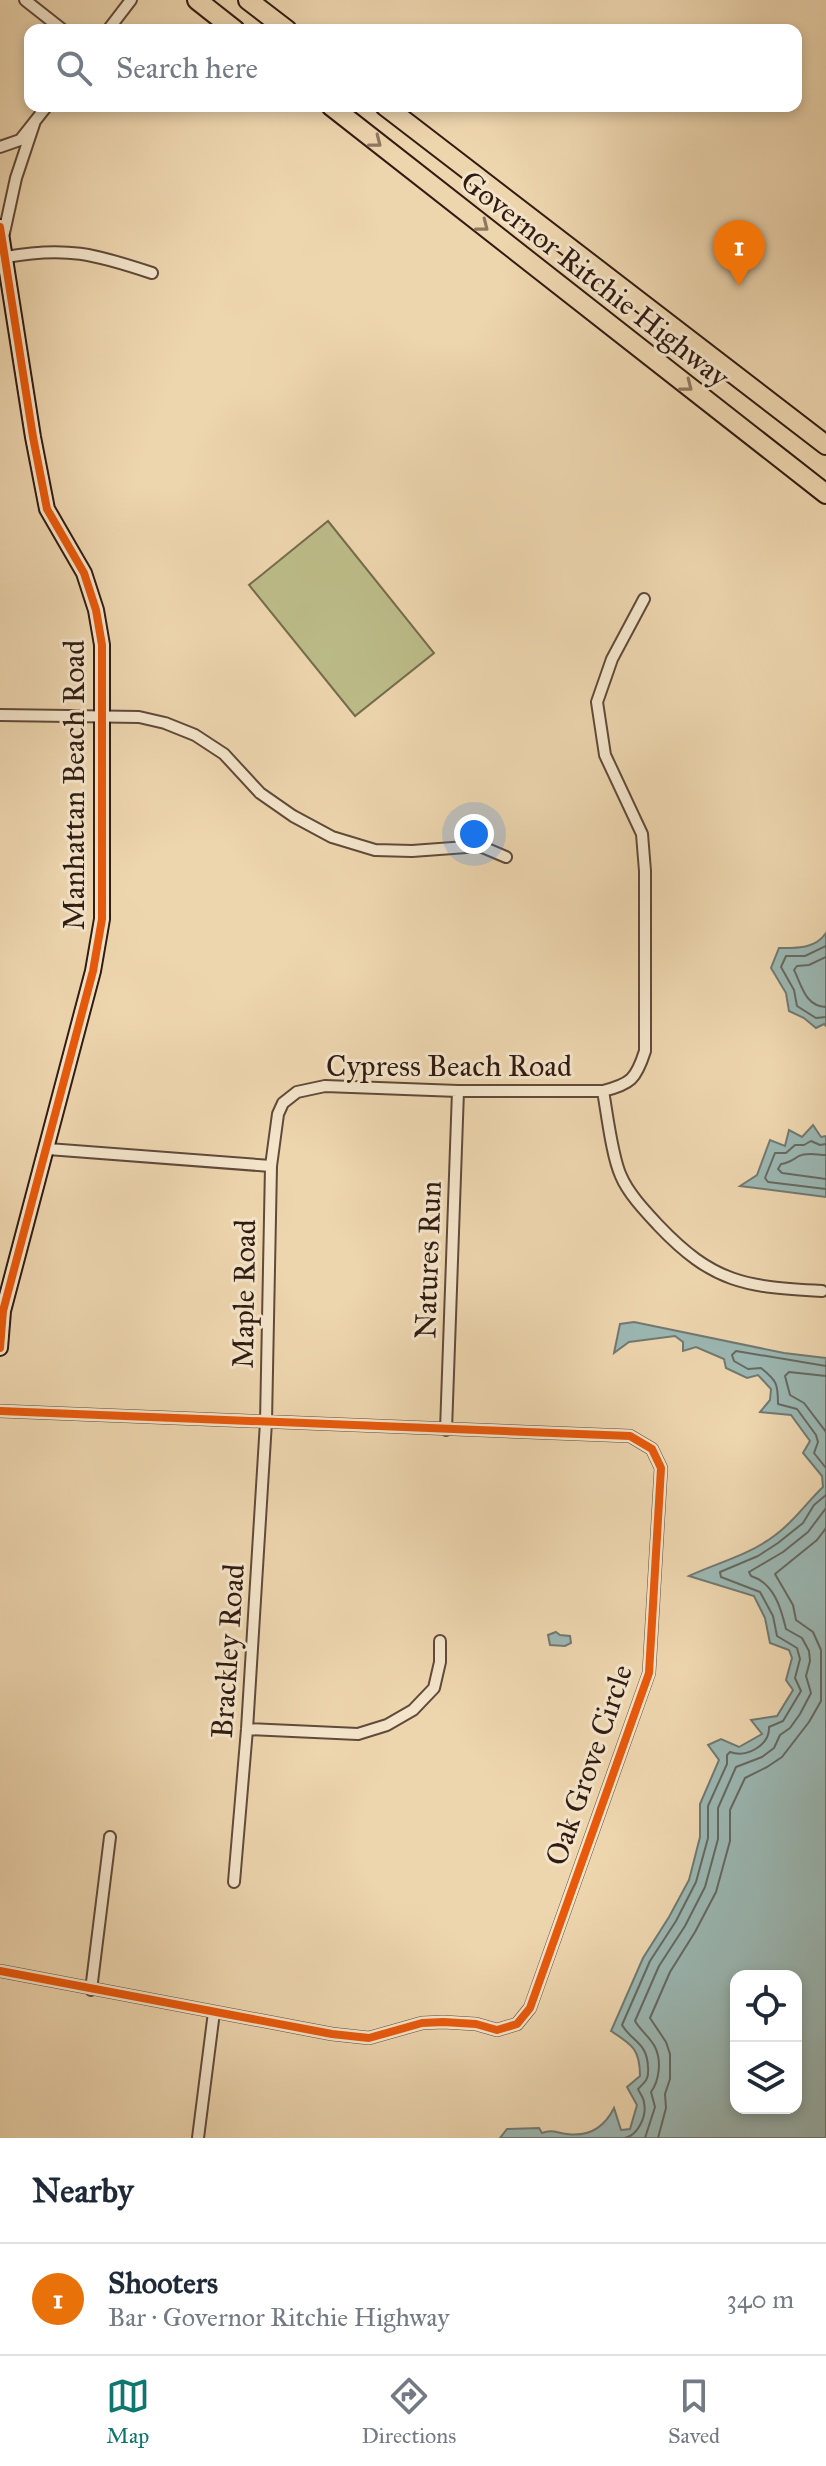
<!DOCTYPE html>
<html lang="en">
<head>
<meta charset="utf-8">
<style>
	:root { --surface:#fff; --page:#f6f6f7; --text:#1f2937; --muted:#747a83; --line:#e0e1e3; --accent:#0f766e }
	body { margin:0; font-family:"IM FELL Great Primer",serif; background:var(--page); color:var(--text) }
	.controls { position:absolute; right:24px; bottom:24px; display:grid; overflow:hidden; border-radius:16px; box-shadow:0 4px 12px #0003 }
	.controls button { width:72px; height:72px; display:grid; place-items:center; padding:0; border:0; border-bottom:2px solid var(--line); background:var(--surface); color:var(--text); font:40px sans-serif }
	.you { position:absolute; left:474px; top:834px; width:28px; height:28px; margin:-20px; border:6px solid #fff; border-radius:50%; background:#1a73e8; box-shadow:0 0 0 12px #1a73e833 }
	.badge { display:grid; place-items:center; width:52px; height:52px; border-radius:50%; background:var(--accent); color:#fff; font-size:26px; font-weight:700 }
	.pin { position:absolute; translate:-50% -66px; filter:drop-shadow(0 2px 4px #0008) }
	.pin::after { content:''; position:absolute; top:42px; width:28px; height:24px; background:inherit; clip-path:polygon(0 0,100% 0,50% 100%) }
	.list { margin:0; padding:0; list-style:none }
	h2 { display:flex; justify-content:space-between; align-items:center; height:104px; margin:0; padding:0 32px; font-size:34px }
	h2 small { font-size:26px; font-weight:400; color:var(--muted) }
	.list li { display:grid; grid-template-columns:52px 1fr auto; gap:24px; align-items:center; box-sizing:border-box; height:112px; padding:0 32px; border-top:2px solid var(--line) }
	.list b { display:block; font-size:30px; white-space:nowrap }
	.list p { margin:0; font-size:26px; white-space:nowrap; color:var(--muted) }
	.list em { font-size:26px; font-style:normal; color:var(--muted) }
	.icon { flex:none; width:44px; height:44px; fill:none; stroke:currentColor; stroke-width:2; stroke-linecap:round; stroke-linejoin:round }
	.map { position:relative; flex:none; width:826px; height:2138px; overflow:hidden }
	.search { position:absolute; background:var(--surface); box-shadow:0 4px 12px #0003; left:24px; right:24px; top:24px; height:88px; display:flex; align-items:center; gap:20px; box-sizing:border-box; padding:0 28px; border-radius:16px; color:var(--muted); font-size:30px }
	.sheet { height:216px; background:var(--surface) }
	nav { display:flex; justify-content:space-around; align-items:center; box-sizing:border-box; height:112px; border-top:2px solid var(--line); background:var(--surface); font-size:22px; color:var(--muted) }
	nav a { display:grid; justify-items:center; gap:4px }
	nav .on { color:var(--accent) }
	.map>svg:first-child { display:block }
	.pitch { fill:#bcbc88; stroke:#766c4d; stroke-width:2 }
	.water { fill:#9bb7b2; stroke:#717972; stroke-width:2; fill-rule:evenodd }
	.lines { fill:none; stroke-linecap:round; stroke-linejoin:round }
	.shore { stroke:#666962; stroke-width:2 }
	.street-casing { stroke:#604a39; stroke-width:14 }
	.secondary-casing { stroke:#311b12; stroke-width:18 }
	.highway-casing { stroke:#311b12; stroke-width:22 }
	.street { stroke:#f3e4ca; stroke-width:10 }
	.secondary { stroke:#f3e4ca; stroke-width:14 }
	.highway { stroke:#edd5ae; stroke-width:18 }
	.cycleway-casing { stroke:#f3e4ca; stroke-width:13 }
	.cycleway { stroke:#e8590c; stroke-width:8 }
	.oneway { stroke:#8f7860 }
	.labels { text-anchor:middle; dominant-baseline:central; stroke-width:6; stroke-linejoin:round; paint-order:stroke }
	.street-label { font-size:30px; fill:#311b12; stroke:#f3e4ca }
</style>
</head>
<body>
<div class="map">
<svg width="826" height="2138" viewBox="0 0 826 2138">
	<rect width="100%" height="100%" fill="#edd5ae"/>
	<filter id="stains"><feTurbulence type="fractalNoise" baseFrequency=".0025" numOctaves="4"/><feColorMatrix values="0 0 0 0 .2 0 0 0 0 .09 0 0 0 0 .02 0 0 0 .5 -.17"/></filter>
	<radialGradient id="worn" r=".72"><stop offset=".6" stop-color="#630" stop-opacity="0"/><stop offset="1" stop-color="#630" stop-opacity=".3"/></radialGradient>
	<path class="pitch" d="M 328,521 L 434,653 L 355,716 L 249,585 Z"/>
	<path class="water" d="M 826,933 L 826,1026 L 824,1024 L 816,1028 L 804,1018 L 789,1011 L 786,993 L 771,968 L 779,948 C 797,948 815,949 826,933 Z
		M 813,1125 L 821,1137 L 826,1136 L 826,1197 L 740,1186 L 757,1175 L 770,1140 L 785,1146 L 789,1130 L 802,1137 Z
		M 634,1322 L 784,1353 L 826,1358 L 826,2138 L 500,2138 L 507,2129 L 539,2128 L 542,2133 C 552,2129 557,2133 567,2134 C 589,2137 604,2128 614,2108 L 621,2130 L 630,2129 L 637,2105 L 627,2087 L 640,2076 C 640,2050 633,2045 611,2031 L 643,1958 L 669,1917 L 689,1880 L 700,1837 L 700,1804 L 719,1760 L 708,1745 L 721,1739 L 739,1747 L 762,1734 L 751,1720 L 777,1716 L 793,1690 L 786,1680 L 792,1658 L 789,1650 L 770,1643 L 765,1618 L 754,1596 L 689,1576 C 717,1563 749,1555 774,1536 C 794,1522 806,1503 823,1487 L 822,1476 L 803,1453 L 810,1441 L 791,1415 L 760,1412 L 770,1400 L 771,1389 L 758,1375 L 747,1378 L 726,1368 L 724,1359 L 696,1347 L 683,1351 L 683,1342 L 675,1336 L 629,1342 L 614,1353 L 620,1324 ZM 736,1976 L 796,1976 L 796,2108 L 736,2108 Z
		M 556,1632 L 560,1635 L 570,1636 L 571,1643 L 565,1646 L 550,1645 L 548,1635 Z"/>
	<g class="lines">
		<path class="shore" d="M 826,946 L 805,956 L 786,956 L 781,967 L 794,990 L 797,1006 L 816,1018 L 826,1017
			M 826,957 L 809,965 L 797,966 L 794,970 C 802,986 805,1006 826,1007
			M 826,1144 L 820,1145 L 811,1141 L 804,1145 L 795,1145 L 786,1153 L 775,1153 L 765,1178 L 768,1182 L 826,1189
			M 826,1155 C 817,1155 808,1152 799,1156 C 792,1160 789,1163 781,1164 L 778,1169 L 782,1173 L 826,1179
			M 826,1366 L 736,1351 L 732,1355 L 734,1361 L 748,1369 L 761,1368 C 777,1381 778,1384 778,1404 L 797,1409 L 816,1435 L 818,1442 L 814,1453 L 826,1468
			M 826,1376 L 789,1372 L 785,1376 L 790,1395 L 804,1403 L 826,1432
			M 625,2138 C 638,2135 647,2116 644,2103 C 644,2098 640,2094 638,2089 C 646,2081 649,2079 648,2067 C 647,2042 632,2042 622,2025 L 650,1961 L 676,1921 L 696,1882 L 708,1838 L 708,1806 L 727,1764 L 727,1755 L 730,1752 C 747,1758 770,1745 769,1727 L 783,1721 L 801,1691 L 795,1678 L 800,1659 L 797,1648 L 777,1636 L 773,1616 L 760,1592 L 721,1577 L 720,1572 L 758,1556 L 778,1543 L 803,1523 L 814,1505 L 826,1495
			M 645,2138 L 655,2107 L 651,2092 C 659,2081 662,2061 655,2047 C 650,2037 640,2030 635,2021 L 659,1966 L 685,1926 L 705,1887 L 718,1839 L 718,1808 L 736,1767 L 762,1757 L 774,1748 L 780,1735 L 790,1728 L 800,1714 L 811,1693 L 806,1676 L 810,1661 L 809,1651 L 802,1638 L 786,1629 C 781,1608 774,1583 751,1576 L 749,1572 L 783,1552 L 808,1532 L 826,1508
			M 658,2138 L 666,2108 L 665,2094 L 670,2079 L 670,2054 L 666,2042 L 650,2018 L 670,1972 L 695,1932 L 716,1892 L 730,1841 L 730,1810 L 745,1778 L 767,1767 L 782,1757 L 809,1722 L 821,1701 L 821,1650 L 813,1632 L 796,1620 L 793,1605 L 775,1574 L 817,1540 L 826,1528"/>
		<defs>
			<path id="street" d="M 25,0 L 63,30
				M 108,30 L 131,0
				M 0,147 L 20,140 L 47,106
				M 4,233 L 16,178 L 35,121
				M 6,257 C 66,246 95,254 152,273
				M 0,715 L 139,717 L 165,723 L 195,735 L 224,754 L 260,793 L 293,816 L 332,837 L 375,850 L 412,851 L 480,846 L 506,857
				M 603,1091 C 607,1113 612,1157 621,1176 C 628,1193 645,1211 658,1225 C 713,1283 745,1287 822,1291
				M 48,1149 L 271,1166 L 278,1114 L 283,1103 L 297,1092 L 325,1086 L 458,1091 L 603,1091 C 631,1084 636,1079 645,1051 L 645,871 L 642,834 L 605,755 L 597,702 L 612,659 L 644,599
				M 0,1411 L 630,1436 L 652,1449 L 661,1468 L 649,1673 L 530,2008 L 517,2024 L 497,2030 L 476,2024 L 443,2022 L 422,2023 L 369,2038 L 332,2034 L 0,1971
				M 446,1430 L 458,1091
				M 247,1729 L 358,1734 L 387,1725 L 413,1710 L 434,1688 L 440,1662 L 440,1641
				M 234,1882 L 247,1729 L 266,1422 L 271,1166
				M 91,1990 L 110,1837
				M 198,2138 L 214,2012"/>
			<path id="secondary" d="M 0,227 L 33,437 L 47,509 L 84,573 L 96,610 L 102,645 L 102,919 L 93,971 L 3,1311 L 0,1348"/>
			<path id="highway" d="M 197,0 L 235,30
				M 248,0 L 287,30
				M 331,106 L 826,494
				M 385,106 L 826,445"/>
		</defs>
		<use href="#street" class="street-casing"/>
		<use href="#secondary" class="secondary-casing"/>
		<use href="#highway" class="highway-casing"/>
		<use href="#street" class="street"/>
		<use href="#secondary" class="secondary"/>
		<use href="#highway" class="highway"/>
		<defs>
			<path id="cycleway" d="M 0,227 L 33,437 L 47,509 L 84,573 L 96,610 L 102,645 L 102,919 L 93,971 L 3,1311 L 0,1348
				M 0,1411 L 630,1436 L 652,1449 L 661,1468 L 649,1673 L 530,2008 L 517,2024 L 497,2030 L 476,2024 L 443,2022 L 422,2023 L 369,2038 L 332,2034 L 0,1971"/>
		</defs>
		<use href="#cycleway" class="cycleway-casing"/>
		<use href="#cycleway" class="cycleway"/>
	</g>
	<defs><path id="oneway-chevron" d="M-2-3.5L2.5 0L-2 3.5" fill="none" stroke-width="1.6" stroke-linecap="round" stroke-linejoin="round" transform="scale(2)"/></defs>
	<g class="oneway">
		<use href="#oneway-chevron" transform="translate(376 142) rotate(38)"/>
		<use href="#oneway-chevron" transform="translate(483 226) rotate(38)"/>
		<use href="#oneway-chevron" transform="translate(687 386) rotate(38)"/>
	</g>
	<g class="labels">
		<g class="street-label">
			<text transform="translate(595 279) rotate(38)">Governor Ritchie Highway</text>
			<text transform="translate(74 785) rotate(-90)">Manhattan Beach Road</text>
			<text x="449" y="1066">Cypress Beach Road</text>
			<text transform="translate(428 1260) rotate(-88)">Natures Run</text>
			<text transform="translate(244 1294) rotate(-89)">Maple Road</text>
			<text transform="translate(228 1651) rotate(-86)">Brackley Road</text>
			<text transform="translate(589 1765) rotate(-71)">Oak Grove Circle</text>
		</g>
	</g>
	<rect width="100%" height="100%" filter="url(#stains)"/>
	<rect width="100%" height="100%" fill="url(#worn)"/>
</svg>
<div class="controls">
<button><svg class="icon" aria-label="locate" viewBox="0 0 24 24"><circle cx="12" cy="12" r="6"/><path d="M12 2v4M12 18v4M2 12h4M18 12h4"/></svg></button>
<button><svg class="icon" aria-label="layers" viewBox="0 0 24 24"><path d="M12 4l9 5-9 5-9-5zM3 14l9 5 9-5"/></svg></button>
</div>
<div class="you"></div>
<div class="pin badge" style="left:739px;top:286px;background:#e8710a">1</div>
<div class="search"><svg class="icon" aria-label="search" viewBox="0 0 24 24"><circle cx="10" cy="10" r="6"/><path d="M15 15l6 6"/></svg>Search here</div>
</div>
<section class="sheet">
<h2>Nearby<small></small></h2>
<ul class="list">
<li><span class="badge" style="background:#e8710a">1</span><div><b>Shooters</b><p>Bar · Governor Ritchie Highway</p></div><em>340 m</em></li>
</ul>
</section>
<nav>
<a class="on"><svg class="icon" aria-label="map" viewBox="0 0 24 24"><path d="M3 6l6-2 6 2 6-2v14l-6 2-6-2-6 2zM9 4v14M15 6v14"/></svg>Map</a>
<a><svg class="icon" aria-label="directions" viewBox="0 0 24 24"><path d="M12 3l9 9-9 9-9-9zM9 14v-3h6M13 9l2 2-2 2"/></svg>Directions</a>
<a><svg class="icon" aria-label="saved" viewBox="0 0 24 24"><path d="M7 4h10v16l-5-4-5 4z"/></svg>Saved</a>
</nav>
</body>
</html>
